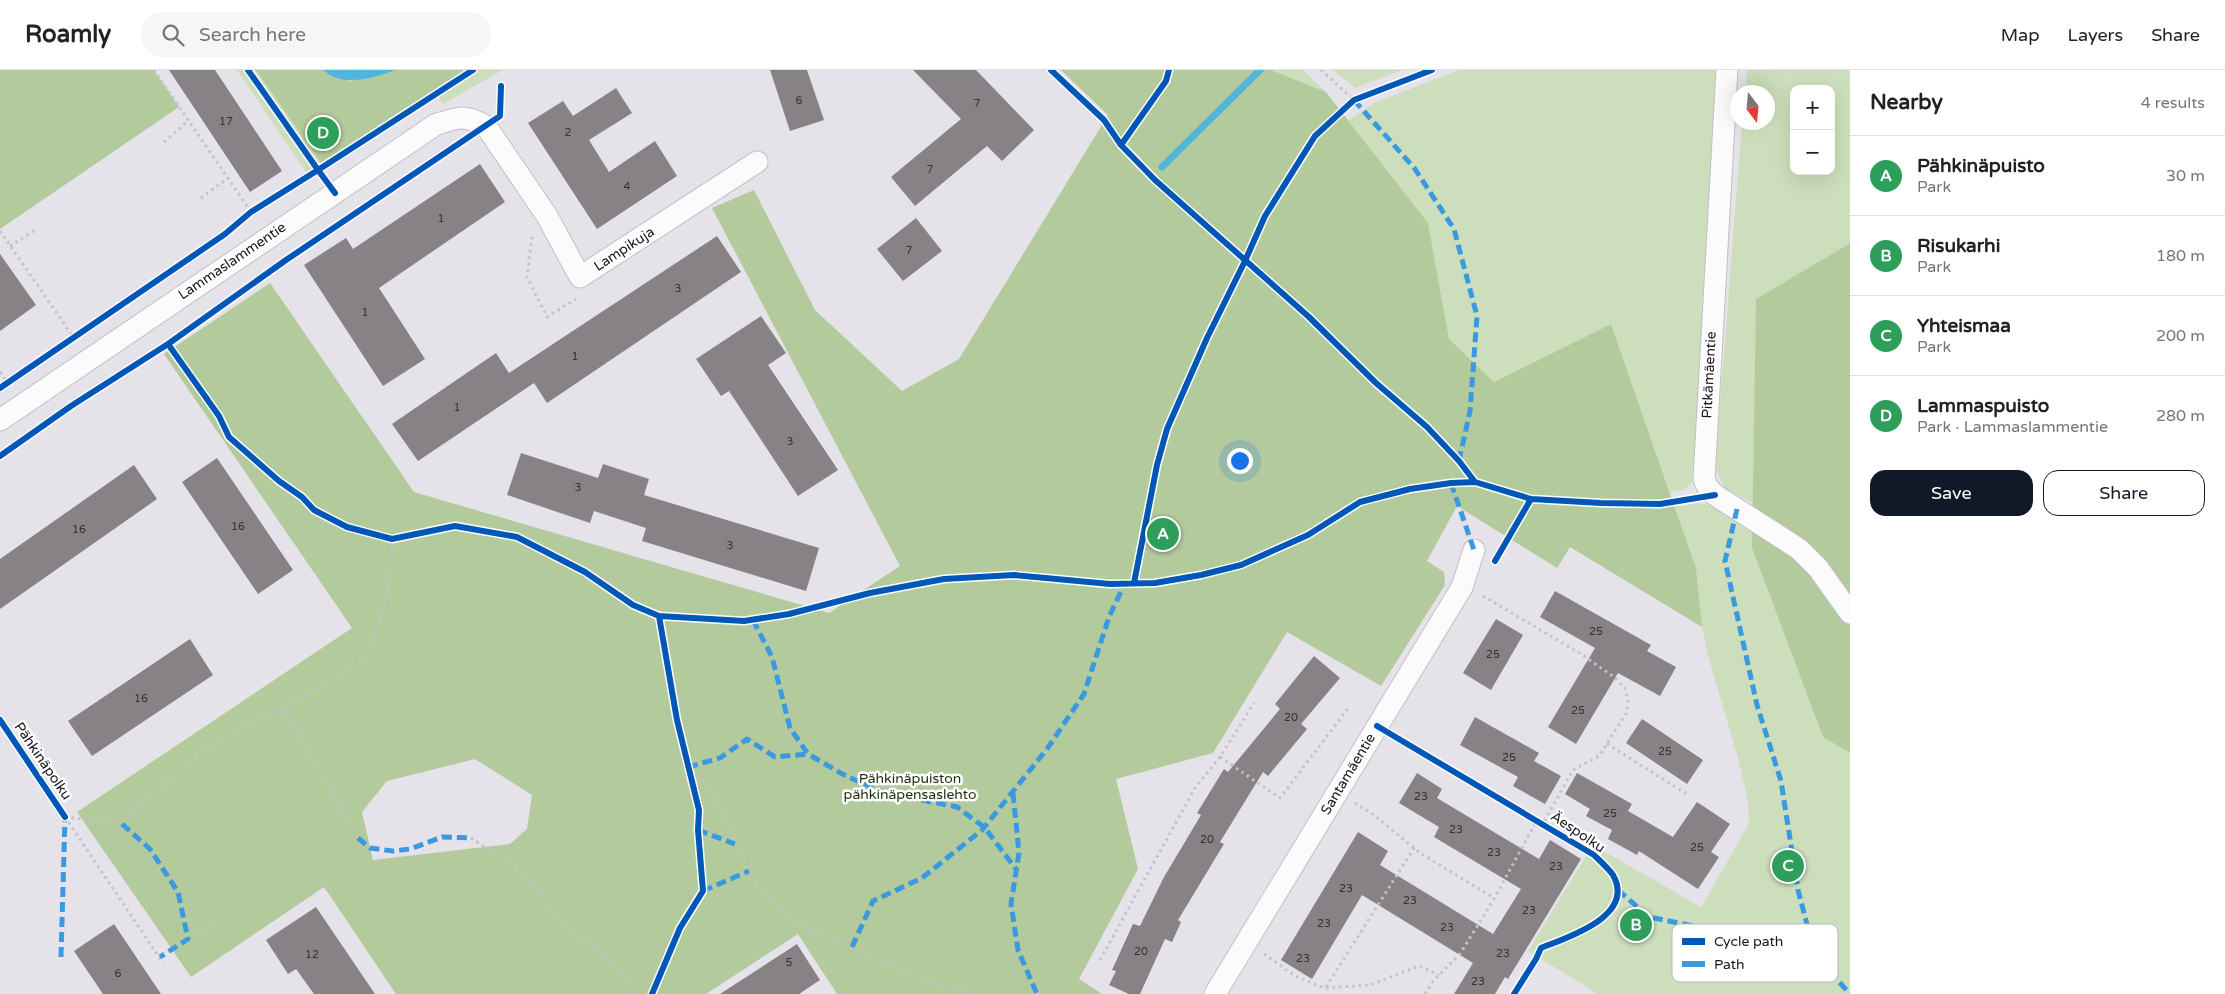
<!DOCTYPE html>
<html lang="en">
<head>
<meta charset="utf-8">
<style>
	:root { --surface:#fff; --page:#f6f6f6; --text:#222; --muted:#767676; --line:#e0e0e0; --accent:#111827 }
	body { margin:0; font-family:"Varela Round",sans-serif; background:var(--page); color:var(--text) }
	.controls { position:absolute; right:15px; top:15px; display:grid; overflow:hidden; border-radius:10px; box-shadow:0 5px 20px #0002 }
	.controls button { width:45px; height:45px; display:grid; place-items:center; padding:0; border:0; border-bottom:1px solid var(--line); background:var(--surface); color:var(--text); font:25px sans-serif }
	.compass { position:absolute; left:1730px; top:15px; width:45px; height:45px; border-radius:50%; background:var(--surface); box-shadow:0 5px 20px #0002; rotate:164deg }
	.you { position:absolute; left:1239px; top:390px; width:18px; height:18px; margin:-12px; border:4px solid #fff; border-radius:50%; background:#1a73e8; box-shadow:0 0 0 8px #1a73e833 }
	.badge { display:grid; place-items:center; width:32px; height:32px; border-radius:50%; background:var(--accent); color:#fff; font-size:16px; font-weight:700 }
	.pin { position:absolute; translate:-50% -50%; border:2px solid #fff; box-shadow:0 1px 5px #0006 }
	.list { margin:0; padding:0; list-style:none }
	h2 { display:flex; justify-content:space-between; align-items:center; height:65px; margin:0; padding:0 20px; font-size:21px }
	h2 small { font-size:16px; font-weight:400; color:var(--muted) }
	.list li { display:grid; grid-template-columns:32px 1fr auto; gap:15px; align-items:center; box-sizing:border-box; height:80px; padding:0 20px; border-top:1px solid var(--line) }
	.list b { display:block; font-size:19px; white-space:nowrap }
	.list p { margin:0; font-size:16px; white-space:nowrap; color:var(--muted) }
	.list em { font-size:16px; font-style:normal; color:var(--muted) }
	.actions { display:flex; gap:10px; padding:15px 20px }
	.actions a { flex:1; padding:11px 0; border:1px solid var(--accent); border-radius:15px; text-align:center; font-size:18px; color:var(--accent) }
	.actions .main { background:var(--accent); color:#fff }
	.icon { flex:none; width:28px; height:28px; fill:none; stroke:currentColor; stroke-width:2; stroke-linecap:round; stroke-linejoin:round }
	.map { position:relative; flex:none; width:1850px; height:924px; overflow:hidden }
	header { display:flex; align-items:center; gap:30px; box-sizing:border-box; height:70px; padding:0 25px; background:var(--surface); border-bottom:1px solid var(--line) }
	header strong { font-size:24px }
	nav { display:flex; gap:28px; margin-inline-start:auto; font-size:18px }
	.search { width:350px; height:45px; background:var(--page); display:flex; align-items:center; gap:12px; box-sizing:border-box; padding:0 18px; border-radius:28px; color:var(--muted); font-size:19px }
	main { display:flex }
	aside { flex:1; background:var(--surface) }
	.map>svg:first-child { display:block }
	.green { fill:#ccdebb; fill-rule:evenodd }
	.forest { fill:#b3ca9c; fill-rule:evenodd }
	.water { fill:#53b5db }
	.lines { fill:none; stroke-linecap:round; stroke-linejoin:round }
	.stream { stroke:#53b5db; stroke-width:7 }
	.building { fill:#868286 }
	.minor-casing { stroke:#c2bfc5; stroke-width:23 }
	.path { stroke:#c3c2c5; stroke-width:3; stroke-dasharray:2.5 4; stroke-linecap:butt }
	.minor { stroke:#fbfbfc; stroke-width:21 }
	.quiet { stroke:#3b9adf; stroke-width:5; stroke-dasharray:10 5; stroke-linecap:butt }
	.cycleway-casing { stroke:#fff; stroke-width:9 }
	.cycleway { stroke:#0057b8; stroke-width:6 }
	.labels { text-anchor:middle; dominant-baseline:central; stroke-width:5; stroke-linejoin:round; paint-order:stroke }
	.number-label { font-size:11px; fill:#343136 }
	.street-label { font-size:14px; fill:#19161b; stroke:#fff }
	.park-label { font-size:14px; fill:#1e2f0a; stroke:#fff }
	.key { fill:#fff; stroke:#bab9bb; stroke-width:1 }
	.key-label { font-size:14px; fill:#19161b }
</style>
</head>
<body>
<header>
<strong>Roamly</strong>
<div class="search"><svg class="icon" aria-label="search" viewBox="0 0 24 24"><circle cx="10" cy="10" r="6"/><path d="M15 15l6 6"/></svg>Search here</div>
<nav><a>Map</a><a>Layers</a><a>Share</a></nav>
</header>
<main>
<div class="map">
<svg width="1850" height="924" viewBox="0 0 1850 924">
	<rect width="100%" height="100%" fill="#e6e2ea"/>
	<path class="green" d="M 237,0 L 323,0 L 326,3 L 387,3 L 395,0 L 503,0 L 443,34 L 434,20 L 306,102 Z
		M 1271,0 L 1303,0 L 1326,22 Z
		M 1333,0 L 1402,0 L 1355,18 Z
		M 1459,0 L 1717,0 L 1708,178 L 1692,413 L 1684,420 L 1670,422 L 1611,254 L 1494,312 L 1449,269 L 1428,153 L 1348,50 L 1374,33 Z
		M 1747,0 L 1850,0 L 1850,173 L 1756,229 L 1753,433 L 1725,419 L 1715,397 L 1742,53 L 1768,52 L 1768,22 L 1745,22 ZM 1794,19 L 1831,19 L 1831,101 L 1794,101 Z
		M 1698,433 L 1717,437 L 1753,456 L 1752,478 L 1823,667 L 1850,683 L 1850,924 L 1598,924 L 1528,881 L 1593,775 L 1701,837 L 1749,754 L 1748,731 L 1738,688 L 1708,586 L 1702,557 L 1696,498 L 1675,437 Z"/>
	<path class="forest" d="M 0,0 L 154,0 L 179,37 L 0,159 Z
		M 256,0 L 323,0 L 326,3 L 350,11 L 395,0 L 466,0 L 321,93 Z
		M 1061,0 L 1271,0 L 1326,22 L 1428,153 L 1449,269 L 1494,312 L 1611,254 L 1696,498 L 1702,557 L 1570,477 L 1557,498 L 1457,436 L 1427,491 L 1444,502 L 1445,515 L 1381,616 L 1287,562 L 1213,683 L 1116,709 L 1138,799 L 1079,909 L 1102,924 L 837,924 L 798,864 L 706,924 L 396,924 L 324,817 L 191,907 L 77,742 L 352,558 L 164,284 L 270,213 L 414,422 L 829,543 L 900,496 L 712,138 L 754,120 L 815,240 L 902,321 L 959,289 L 1108,45 ZM 475,689 L 532,725 L 527,759 L 510,774 L 373,790 L 362,742 L 387,711 Z
		M 1850,173 L 1850,683 L 1823,667 L 1752,478 L 1756,229 Z"/>
	<path class="water" d="M 323,0 L 395,0 C 375,8 341,18 323,0 Z"/>
	<g class="lines">
		<path class="stream" d="M 1162,97 L 1260,0"/>
	</g>
	<path class="building" d="M 169,0 L 215,0 L 282,101 L 250,122 Z
		M 770,0 L 807,0 L 824,50 L 790,61 Z
		M 913,0 L 976,0 L 1034,60 L 1002,91 L 987,76 L 915,136 L 891,107 L 961,49 Z
		M 616,18 L 632,43 L 589,70 L 609,102 L 655,71 L 677,106 L 597,159 L 528,53 L 563,31 L 573,46 Z
		M 480,94 L 505,132 L 379,218 L 425,289 L 383,316 L 304,195 L 346,168 L 353,179 Z
		M 916,148 L 942,181 L 903,211 L 877,179 Z
		M 717,166 L 741,202 L 547,333 L 534,313 L 418,391 L 392,354 L 496,283 L 509,303 Z
		M 0,184 L 36,235 L 0,261 Z
		M 761,246 L 786,283 L 768,295 L 838,400 L 798,426 L 729,321 L 721,326 L 696,289 Z
		M 521,383 L 598,408 L 603,394 L 649,409 L 644,425 L 819,478 L 806,521 L 642,471 L 646,458 L 594,441 L 590,453 L 507,425 Z
		M 217,388 L 293,500 L 258,524 L 182,412 Z
		M 134,395 L 157,429 L 0,539 L 0,489 Z
		M 1555,521 L 1651,575 L 1647,581 L 1676,597 L 1660,626 L 1618,603 L 1576,674 L 1548,657 L 1595,578 L 1540,547 Z
		M 1496,549 L 1523,565 L 1491,620 L 1463,603 Z
		M 190,569 L 213,605 L 92,686 L 68,651 Z
		M 1314,586 L 1340,608 L 1301,654 L 1307,659 L 1268,706 L 1263,702 L 1220,772 L 1224,774 L 1178,850 L 1181,852 L 1172,872 L 1165,869 L 1140,924 L 1129,924 L 1109,915 L 1116,901 L 1112,900 L 1133,854 L 1140,856 L 1164,807 L 1201,745 L 1197,743 L 1224,699 L 1228,702 L 1280,639 L 1275,634 Z
		M 1475,647 L 1539,683 L 1534,691 L 1561,706 L 1545,734 L 1513,716 L 1518,707 L 1460,675 Z
		M 1642,649 L 1703,690 L 1687,714 L 1626,673 Z
		M 1417,703 L 1442,719 L 1437,728 L 1539,789 L 1550,770 L 1581,789 L 1508,909 L 1505,907 L 1495,924 L 1454,924 L 1473,893 L 1362,825 L 1312,909 L 1281,890 L 1358,762 L 1388,781 L 1380,795 L 1493,864 L 1521,819 L 1434,767 L 1439,757 L 1399,733 Z
		M 1577,703 L 1632,734 L 1628,741 L 1673,767 L 1697,732 L 1730,754 L 1711,782 L 1719,787 L 1698,819 L 1639,781 L 1637,785 L 1608,769 L 1612,760 L 1586,746 L 1590,739 L 1565,724 Z
		M 316,837 L 375,924 L 314,924 L 296,899 L 288,904 L 266,870 Z
		M 114,854 L 161,924 L 103,924 L 74,881 Z
		M 797,874 L 820,910 L 799,924 L 720,924 Z"/>
	<g class="lines">
		<defs>
			<path id="minor" d="M 1727,0 L 1704,409 L 1708,418 L 1715,425 L 1799,479 L 1818,498 L 1850,543
				M 0,350 L 435,55 C 458,47 464,44 486,56 L 547,146 L 580,207 L 757,92
				M 1215,924 L 1462,517 L 1474,480"/>
		</defs>
		<use href="#minor" class="minor-casing"/>
		<path class="path" d="M 154,0 L 251,142
			M 1321,0 L 1354,30
			M 164,72 L 188,51
			M 201,128 L 228,108
			M 0,161 L 74,268
			M 532,167 L 527,207 L 547,247 L 576,229
			M 10,176 L 35,160
			M 0,302 L 8,313
			M 1483,526 L 1581,584 L 1614,607 L 1625,618 L 1628,632 L 1627,642 L 1599,686 L 1573,700 L 1543,753
			M 282,640 L 357,595 L 372,576 L 382,546 L 393,486 L 392,469
			M 1607,674 L 1690,726
			M 1220,687 L 1280,728 L 1349,637
			M 688,697 L 708,714 L 758,819 L 795,852 L 888,894 L 916,909 L 974,924
			M 1355,733 L 1374,745 L 1420,783 L 1494,828
			M 65,747 L 122,754 L 188,691 L 239,659 L 282,640 L 291,651 L 358,768
			M 65,747 L 163,893
			M 471,768 L 524,803 L 556,845 L 574,864 L 605,883 L 637,924
			M 188,869 L 213,854
			M 1264,884 L 1295,906 L 1325,918 L 1370,915 L 1419,896 L 1439,905
			M 1100,890 L 1195,718 L 1220,687 L 1254,633
			M 1326,917 L 1414,778
			M 1425,924 L 1433,911 L 1460,884 L 1494,829 L 1537,750"/>
		<use href="#minor" class="minor"/>
		<path class="quiet" d="M 1354,30 L 1415,99 L 1454,159 L 1477,246 L 1470,341 L 1459,391
			M 1451,413 L 1474,480
			M 1737,439 L 1725,491 L 1757,635 L 1781,711 L 1798,820 L 1815,885 L 1850,924
			M 753,550 L 772,587 L 790,658 L 808,684 L 846,706 L 886,723 L 957,737 L 984,757 L 1016,799
			M 688,697 L 720,688 L 747,669 L 775,687 L 808,684
			M 1013,723 L 1019,783 L 1011,834 L 1018,880 L 1037,924
			M 122,754 L 150,779 L 178,822 L 188,869 L 160,887
			M 698,760 L 735,774
			M 358,768 L 370,778 L 393,781 L 410,779 L 442,767 L 471,768
			M 1618,820 L 1649,847 L 1693,856 L 1781,885 L 1833,907
			M 703,821 L 749,801
			M 852,877 L 873,831 L 922,808 L 982,760 L 1047,679 L 1084,624 L 1109,547 L 1125,513
			M 61,887 L 65,747"/>
		<defs>
			<path id="cycleway" d="M 1051,0 L 1104,50 L 1121,75
				M 1169,0 L 1166,11 L 1121,75 L 1155,110 L 1309,247 L 1376,313 L 1427,357 L 1459,391 L 1475,412
				M 335,123 L 318,100 L 473,0
				M 168,274 L 219,346 L 229,367 L 279,411 L 302,427 L 314,440 L 347,457 L 392,469 L 455,456 L 517,467 L 585,502 L 633,535 L 659,546
				M 0,318 L 225,164 L 251,142 L 318,100 L 248,0
				M 0,386 L 71,336 L 168,274 L 286,190 L 500,46 L 501,16
				M 1495,491 L 1531,429
				M 1134,513 L 1157,395 L 1167,359 L 1207,268 L 1245,191 L 1265,146 L 1315,66 L 1354,30 L 1432,0
				M 0,650 L 65,747
				M 1377,656 L 1594,785 C 1600,791 1608,798 1613,805 C 1636,846 1568,867 1541,878 L 1536,889 L 1514,924
				M 652,924 L 680,858 L 703,821 L 698,760 L 699,740 L 677,650 L 659,546 L 744,551 L 789,544 L 870,523 L 944,509 L 1014,505 L 1110,514 L 1155,513 L 1201,505 L 1241,495 L 1308,465 L 1360,432 L 1410,419 L 1451,413 L 1475,412 L 1531,429 L 1601,433 L 1660,434 L 1715,425"/>
		</defs>
		<use href="#cycleway" class="cycleway-casing"/>
		<use href="#cycleway" class="cycleway"/>
	</g>
	<g class="labels">
		<g class="number-label">
			<text x="799" y="30">6</text>
			<text x="977" y="33">7</text>
			<text x="226" y="51">17</text>
			<text x="568" y="62">2</text>
			<text x="930" y="99">7</text>
			<text x="627" y="116">4</text>
			<text x="441" y="148">1</text>
			<text x="909" y="180">7</text>
			<text x="678" y="218">3</text>
			<text x="365" y="242">1</text>
			<text x="575" y="286">1</text>
			<text x="457" y="337">1</text>
			<text x="790" y="371">3</text>
			<text x="578" y="417">3</text>
			<text x="238" y="456">16</text>
			<text x="79" y="459">16</text>
			<text x="730" y="475">3</text>
			<text x="1596" y="561">25</text>
			<text x="1493" y="584">25</text>
			<text x="141" y="628">16</text>
			<text x="1578" y="640">25</text>
			<text x="1291" y="647">20</text>
			<text x="1665" y="681">25</text>
			<text x="1509" y="687">25</text>
			<text x="1421" y="726">23</text>
			<text x="1610" y="743">25</text>
			<text x="1456" y="759">23</text>
			<text x="1207" y="769">20</text>
			<text x="1697" y="777">25</text>
			<text x="1494" y="782">23</text>
			<text x="1556" y="796">23</text>
			<text x="1346" y="818">23</text>
			<text x="1410" y="830">23</text>
			<text x="1529" y="840">23</text>
			<text x="1324" y="853">23</text>
			<text x="1447" y="857">23</text>
			<text x="1141" y="881">20</text>
			<text x="1503" y="883">23</text>
			<text x="312" y="884">12</text>
			<text x="1303" y="888">23</text>
			<text x="789" y="892">5</text>
			<text x="118" y="903">6</text>
			<text x="1478" y="911">23</text>
		</g>
		<g class="street-label">
			<text transform="translate(624 179) rotate(-33)">Lampikuja</text>
			<text transform="translate(232 191) rotate(-34)">Lammaslammentie</text>
			<text transform="translate(1709 305) rotate(-87)">Pitkämäentie</text>
			<text transform="translate(43 691) rotate(56)">Pähkinäpolku</text>
			<text transform="translate(1348 704) rotate(-59)">Santamäentie</text>
			<text transform="translate(1578 762) rotate(34)">Äespolku</text>
		</g>
		<g class="park-label">
			<text x="910" y="708">Pähkinäpuiston<tspan x="910" dy="16">pähkinäpensaslehto</tspan></text>
		</g>
	</g>
	<rect x="1672" y="854" width="166" height="58" rx="8" class="key"/>
	<rect x="1682" y="868" width="23" height="7" fill="#0057b8"/>
	<rect x="1682" y="891" width="23" height="6" fill="#3b9adf"/>
	<g class="key-label">
		<text x="1714" y="876">Cycle path</text>
		<text x="1714" y="899">Path</text>
	</g>
</svg>
<div class="controls">
<button>+</button>
<button>−</button>
</div>
<svg class="compass" viewBox="-18 -18 36 36"><path d="M0-13l5 13h-10z" fill="#e53935"/><path d="M0 13l5-13h-10z" fill="#767676"/></svg>
<div class="you"></div>
<div class="pin badge" style="left:1163px;top:464px;background:#2e9e5b">A</div>
<div class="pin badge" style="left:1636px;top:855px;background:#2e9e5b">B</div>
<div class="pin badge" style="left:1788px;top:796px;background:#2e9e5b">C</div>
<div class="pin badge" style="left:323px;top:63px;background:#2e9e5b">D</div>
</div>
<aside>
<h2>Nearby<small>4 results</small></h2>
<ul class="list">
<li><span class="badge" style="background:#2e9e5b">A</span><div><b>Pähkinäpuisto</b><p>Park</p></div><em>30 m</em></li>
<li><span class="badge" style="background:#2e9e5b">B</span><div><b>Risukarhi</b><p>Park</p></div><em>180 m</em></li>
<li><span class="badge" style="background:#2e9e5b">C</span><div><b>Yhteismaa</b><p>Park</p></div><em>200 m</em></li>
<li><span class="badge" style="background:#2e9e5b">D</span><div><b>Lammaspuisto</b><p>Park · Lammaslammentie</p></div><em>280 m</em></li>
</ul>
<div class="actions"><a class="main">Save</a><a>Share</a></div>
</aside>
</main>
</body>
</html>
